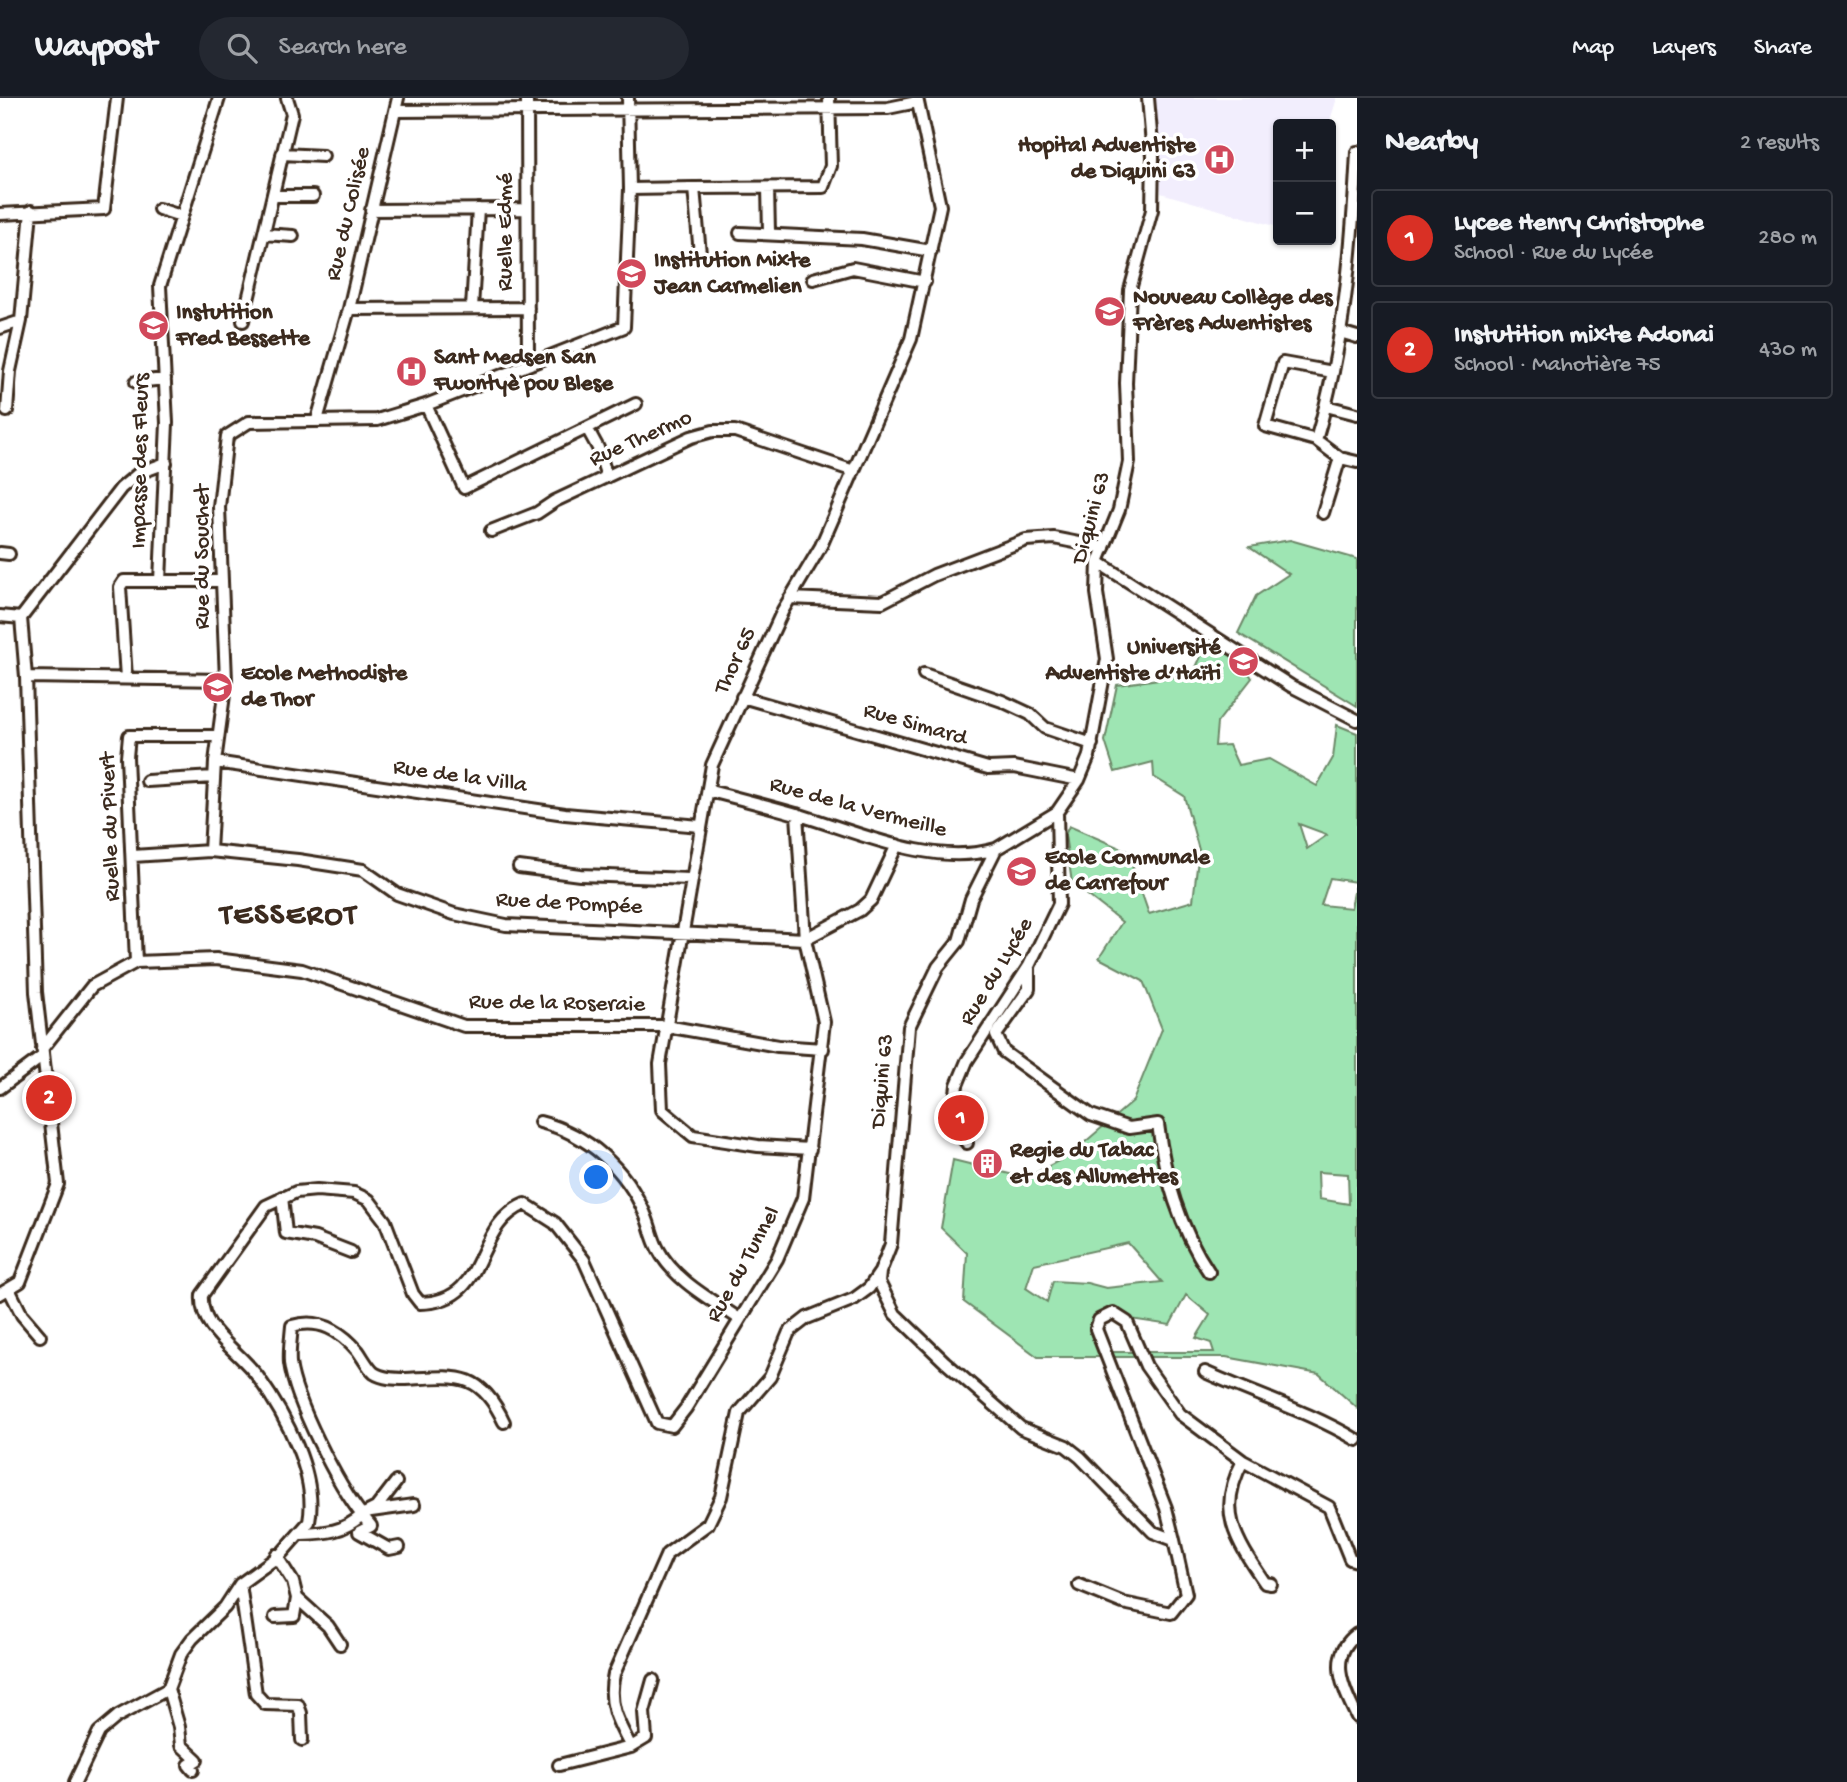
<!DOCTYPE html>
<html lang="en">
<head>
<meta charset="utf-8">
<style>
	:root { --surface:#171b24; --page:#242831; --text:#f1f3f6; --muted:#9ea1a6; --line:#363941; --accent:#d93025 }
	body { margin:0; font-family:"Gochi Hand",sans-serif; background:var(--page); color:var(--text) }
	.controls { position:absolute; right:21px; top:21px; display:grid; overflow:hidden; border-radius:7px; box-shadow:0 2px 5px #0004 }
	.controls button { width:63px; height:63px; display:grid; place-items:center; padding:0; border:0; border-bottom:2px solid var(--line); background:var(--surface); color:var(--text); font:35px sans-serif }
	.you { position:absolute; left:597px; top:1080px; width:24px; height:24px; margin:-18px; border:5px solid #fff; border-radius:50%; background:#1a73e8; box-shadow:0 0 0 10px #1a73e833 }
	.badge { display:grid; place-items:center; width:46px; height:46px; border-radius:50%; background:var(--accent); color:#fff; font-size:23px; font-weight:700 }
	.pin { position:absolute; translate:-50% -50%; border:4px solid #fff; box-shadow:0 2px 7px #0006 }
	.list { margin:0; padding:0; list-style:none }
	h2 { display:flex; justify-content:space-between; align-items:center; height:91px; margin:0; padding:0 28px; font-size:30px }
	h2 small { font-size:23px; font-weight:400; color:var(--muted) }
	.list li { display:grid; grid-template-columns:46px 1fr auto; gap:21px; align-items:center; box-sizing:border-box; height:98px; margin:0 14px 14px; padding:0 14px; border:2px solid var(--line); border-radius:7px }
	.list b { display:block; font-size:26px; white-space:nowrap }
	.list p { margin:0; font-size:23px; white-space:nowrap; color:var(--muted) }
	.list em { font-size:23px; font-style:normal; color:var(--muted) }
	.icon { flex:none; width:38px; height:38px; fill:none; stroke:currentColor; stroke-width:2; stroke-linecap:round; stroke-linejoin:round }
	.map { position:relative; flex:none; width:1357px; height:1684px; overflow:hidden }
	header { display:flex; align-items:center; gap:42px; box-sizing:border-box; height:98px; padding:0 35px; background:var(--surface); border-bottom:2px solid var(--line) }
	header strong { font-size:33px }
	nav { display:flex; gap:38px; margin-inline-start:auto; font-size:24px }
	.search { width:490px; height:63px; background:var(--page); display:flex; align-items:center; gap:18px; box-sizing:border-box; padding:0 24px; border-radius:38px; color:var(--muted); font-size:26px }
	main { display:flex }
	aside { flex:1; background:var(--surface) }
	.map>svg:first-child { display:block }
	.built { fill:#f2eefd }
	.green { fill:#9ee5b3; stroke:#6c8868; stroke-width:2; fill-rule:evenodd }
	.lines { fill:none; stroke-linecap:round; stroke-linejoin:round }
	.minor-casing { stroke:#3b2a1e; stroke-width:16 }
	.minor { stroke:#fff; stroke-width:10 }
	.labels { text-anchor:middle; dominant-baseline:central; stroke-width:7; stroke-linejoin:round; paint-order:stroke }
	.poi-label { font-size:23px; font-weight:bold; fill:#3b2a1e; stroke:#fff; text-anchor:start }
	.street-label { font-size:23px; fill:#3b2a1e; stroke:#fff }
	.district-label { font-size:30px; font-weight:bold; letter-spacing:2px; fill:#3b2a1e; stroke:#fff }
</style>
</head>
<body>
<header>
<strong>Waypost</strong>
<div class="search"><svg class="icon" aria-label="search" viewBox="0 0 24 24"><circle cx="10" cy="10" r="6"/><path d="M15 15l6 6"/></svg>Search here</div>
<nav><a>Map</a><a>Layers</a><a>Share</a></nav>
</header>
<main>
<div class="map">
<svg width="1357" height="1684" viewBox="0 0 1357 1684">
	<rect width="100%" height="100%" fill="#fff"/>
	<filter id="ink" filterUnits="userSpaceOnUse"><feTurbulence type="fractalNoise" baseFrequency=".0143" numOctaves="2"/><feDisplacementMap in="SourceGraphic" scale="14" xChannelSelector="R" yChannelSelector="G"/><feConvolveMatrix kernelMatrix="1 2 1 2 8 2 1 2 1" color-interpolation-filters="sRGB"/></filter>
	<g filter="url(#ink)">
		<path class="built" d="M 1155,0 L 1337,0 L 1329,26 L 1278,26 L 1278,129 L 1161,95 Z"/>
		<path class="green" d="M 1290,442 L 1357,461 L 1357,608 L 1238,535 L 1256,498 L 1289,476 L 1249,449 Z
			M 1207,545 L 1241,563 L 1252,580 L 1217,625 L 1215,648 L 1229,647 L 1238,667 L 1269,661 L 1317,688 L 1333,660 L 1337,627 L 1357,635 L 1357,1310 L 1319,1276 L 1226,1259 L 1038,1259 L 964,1204 L 967,1155 L 941,1130 L 953,1062 L 1026,1080 L 1070,1057 L 1133,1003 L 1162,931 L 1143,883 L 1099,860 L 1122,824 L 1072,785 L 1065,737 L 1069,728 L 1127,753 L 1149,816 L 1193,803 L 1199,752 L 1184,698 L 1154,679 L 1153,664 L 1115,674 L 1105,643 L 1117,587 L 1193,576 ZM 1299,726 L 1326,736 L 1327,737 L 1307,751 ZM 1330,780 L 1356,784 L 1351,810 L 1321,807 ZM 1318,1074 L 1348,1076 L 1349,1106 L 1319,1101 ZM 1128,1145 L 1162,1184 L 1106,1190 L 1087,1185 L 1053,1183 L 1047,1204 L 1026,1190 L 1034,1166 ZM 1186,1197 L 1210,1217 L 1196,1240 L 1211,1245 L 1214,1254 L 1111,1254 L 1099,1235 L 1111,1218 L 1170,1227 Z"/>
		<g class="lines">
			<defs>
				<path id="minor" d="M 527,0 L 528,267
					M 395,13 L 888,10 L 917,4
					M 282,56 L 323,58
					M 694,90 L 823,89 L 831,68 L 829,0
					M 768,90 L 769,134
					M 630,91 L 694,90 L 700,156
					M 273,98 L 313,98
					M 159,111 L 181,118
					M 371,112 L 527,111
					M 0,116 L 104,111 L 117,0
					M 740,135 L 862,141 L 931,153
					M 264,136 L 293,138
					M 813,181 L 853,170 L 925,184
					M 472,210 L 478,111
					M 349,211 L 528,210
					M 243,223 L 292,16 L 287,0
					M 0,230 L 21,223
					M 1340,234 L 1357,239
					M 1333,274 L 1283,265 L 1265,328 L 1316,342 L 1340,360 L 1357,364
					M 136,284 L 165,281
					M 426,307 L 464,390 L 636,306
					M 1326,308 L 1357,316
					M 7,313 L 10,273 L 21,223 L 31,113
					M 317,322 L 349,211 L 398,0
					M 587,330 L 598,350 L 607,379
					M 1316,342 C 1344,248 1352,152 1357,54
					M 1323,415 L 1340,360
					M 491,433 L 537,415 L 555,403 L 691,339 L 713,333 L 735,333 L 854,373
					M 0,455 L 9,456
					M 1098,464 L 1291,588 L 1357,622
					M 160,483 L 167,325 L 160,188 L 219,0
					M 790,500 L 882,504 L 934,477 L 1026,442 L 1054,440 L 1104,450
					M 0,518 L 21,520 L 26,579 L 36,894 L 58,1086 L 20,1184 L 0,1196
					M 21,520 L 121,390 L 139,375 L 166,365
					M 924,576 L 1002,603 L 1030,616 L 1045,630 L 1092,646
					M 26,579 L 226,582
					M 126,580 L 120,489 L 124,483 L 222,483
					M 742,599 L 988,670 L 1014,669 L 1079,682
					M 215,664 L 565,716 L 700,728
					M 147,683 L 214,679
					M 710,693 C 741,701 772,709 803,718 C 862,736 934,769 996,751
					M 210,753 L 215,664 L 226,582 L 219,409 L 227,338 L 249,324 L 377,322 L 426,307 L 624,229 L 630,91 L 628,0
					M 133,758 L 210,753 L 298,762 L 363,772 L 397,796 L 454,816 L 506,827 L 805,841 L 860,812 L 871,802 L 897,747
					M 519,769 L 580,777 L 690,781
					M 136,864 L 127,659 L 129,638 L 218,638
					M 1029,868 L 1029,891 L 996,937 L 1004,954 L 1091,1017 L 1129,1030 L 1158,1026 C 1164,1077 1180,1131 1209,1174
					M 42,951 L 92,888 L 136,864 L 216,861 L 302,872 L 464,928 L 666,928 L 778,948 L 823,951
					M 0,990 L 43,958
					M 540,1024 C 588,1036 626,1071 645,1116 C 650,1127 652,1140 658,1151 C 674,1182 710,1201 738,1220
					M 967,1045 L 952,1028 L 957,987 L 967,963 L 1029,868 L 1059,806 L 1057,714
					M 810,1051 L 758,1048 L 693,1038 L 662,1012 L 660,966 L 712,667 L 783,512 L 821,448 L 911,241 L 940,108 L 917,0
					M 282,1099 L 286,1135 L 315,1140 L 351,1154
					M 880,1174 L 879,1184 L 895,1216 L 945,1264 L 1021,1330 L 1066,1348 L 1080,1359 L 1153,1434 L 1174,1442 L 1186,1496 L 1171,1515 L 1123,1505 L 1079,1487
					M 9,1191 L 22,1217 L 40,1238
					M 1205,1274 C 1256,1297 1310,1314 1357,1342
					M 1243,1363 C 1216,1412 1235,1441 1265,1485 L 1271,1486
					M 396,1384 L 376,1410 L 362,1417 L 371,1428 L 359,1434 L 389,1451 L 399,1449
					M 371,1413 L 414,1407
					M 299,1436 C 325,1435 342,1435 362,1417 C 338,1387 295,1303 290,1265 C 289,1253 291,1240 292,1228 C 319,1220 340,1232 358,1253 C 363,1260 368,1270 374,1275 C 383,1281 396,1281 406,1281 C 456,1278 480,1272 504,1324
					M 1174,1442 L 1166,1410 L 1096,1231 L 1099,1222 L 1113,1215 L 1127,1224 L 1146,1268 L 1180,1316 L 1243,1363 L 1329,1409 L 1350,1461 L 1357,1463
					M 276,1457 L 293,1484 L 297,1500 L 328,1528 L 340,1546
					M 240,1486 L 256,1596 L 265,1606 L 298,1607 L 301,1615 L 302,1642
					M 275,1519 L 294,1518 L 297,1500
					M 1357,1536 C 1327,1558 1343,1590 1357,1619
					M 168,1591 L 179,1629 L 181,1647 L 197,1662 L 189,1667 L 193,1672
					M 631,1649 C 617,1623 607,1605 614,1576 L 667,1456 L 708,1426 L 721,1399 L 739,1315 L 770,1279 L 789,1234 L 807,1220 L 854,1201 L 869,1190 L 880,1174 L 891,1146 L 909,929 L 938,869 L 959,843 L 971,801 L 996,751 L 1057,714 L 1079,682 L 1089,658 L 1107,561 L 1097,495 L 1098,464 L 1119,412 L 1129,364 L 1126,285 L 1130,192 L 1152,112 L 1153,58 L 1148,0
					M 559,1667 L 631,1649 L 646,1640 L 644,1614 L 653,1582
					M 75,1684 L 99,1634 L 118,1618 L 168,1591 L 181,1556 L 192,1541 L 225,1509 L 240,1486 L 280,1457 L 309,1424 C 318,1377 285,1317 258,1279 C 239,1252 199,1232 202,1197 L 266,1108 L 296,1094 L 317,1092 L 354,1095 L 369,1102 L 385,1123 L 413,1196 L 420,1205 C 491,1204 471,1128 525,1106 L 555,1125 L 584,1162 L 657,1325 L 672,1328 L 686,1310 L 777,1161 L 803,1100 L 824,924 L 805,841 L 797,716"/>
			</defs>
			<use href="#minor" class="minor-casing"/>
			<use href="#minor" class="minor"/>
		</g>
	</g>
	<defs>
		<symbol id="hospital-disc" viewBox="-11 -11 22 22"><circle r="9.5" fill="#d1495b" stroke="#fff"/><path d="M-5-5h3v3.5h4V-5h3V5h-3V1.5h-4V5h-3Z" fill="#fff"/></symbol>
		<symbol id="school-disc" viewBox="-11 -11 22 22"><circle r="9.5" fill="#d1495b" stroke="#fff"/><path d="M0-5L7-2L0 1L-7-2ZM-4 1L0 2.5L4 1V4Q0 6-4 4Z" fill="#fff"/></symbol>
		<symbol id="building-disc" viewBox="-11 -11 22 22"><circle r="9.5" fill="#d1495b" stroke="#fff"/><path d="M-4-6H4V6H1V3H-1V6H-4ZM-2.5-4.3h1.7v1.8h-1.7ZM.8-4.3h1.7v1.8H.8ZM-2.5-1h1.7V.8h-1.7ZM.8-1h1.7V.8H.8Z" fill="#fff"/></symbol>
	</defs>
	<g fill-rule="evenodd">
		<use href="#hospital-disc" x="1202" y="44" width="35" height="35"/>
		<use href="#school-disc" x="614" y="158" width="35" height="35"/>
		<use href="#school-disc" x="1092" y="196" width="35" height="35"/>
		<use href="#school-disc" x="136" y="210" width="35" height="35"/>
		<use href="#hospital-disc" x="394" y="256" width="35" height="35"/>
		<use href="#school-disc" x="1226" y="546" width="35" height="35"/>
		<use href="#school-disc" x="200" y="572" width="35" height="35"/>
		<use href="#school-disc" x="1004" y="756" width="35" height="35"/>
		<use href="#building-disc" x="970" y="1048" width="35" height="35"/>
	</g>
	<g class="labels">
		<g class="poi-label">
			<text x="1196" y="48" text-anchor="end">Hopital Adventiste<tspan x="1196" dy="26">de Diquini 63</tspan></text>
			<text x="654" y="163">Institution Mixte<tspan x="654" dy="26">Jean Carmelien</tspan></text>
			<text x="1133" y="200">Nouveau Collège des<tspan x="1133" dy="26">Frères Adventistes</tspan></text>
			<text x="176" y="215">Instutition<tspan x="176" dy="26">Fred Bessette</tspan></text>
			<text x="434" y="260">Sant Medsen San<tspan x="434" dy="26">Fwontyè pou Blese</tspan></text>
			<text x="1221" y="550" text-anchor="end">Université<tspan x="1221" dy="26">Adventiste d’Haïti</tspan></text>
			<text x="241" y="576">Ecole Methodiste<tspan x="241" dy="26">de Thor</tspan></text>
			<text x="1045" y="760">Ecole Communale<tspan x="1045" dy="26">de Carrefour</tspan></text>
			<text x="1010" y="1053">Regie du Tabac<tspan x="1010" dy="26">et des Allumettes</tspan></text>
		</g>
		<g class="street-label">
			<text transform="translate(349 116) rotate(-77)">Rue du Colisée</text>
			<text transform="translate(506 134) rotate(-90)">Ruelle Edmé</text>
			<text transform="translate(641 341) rotate(-24)">Rue Thermo</text>
			<text transform="translate(141 363) rotate(-89)">Impasse des Fleurs</text>
			<text transform="translate(1092 420) rotate(-75)">Diquini 63</text>
			<text transform="translate(203 459) rotate(-90)">Rue du Souchet</text>
			<text transform="translate(736 563) rotate(-65)">Thor 65</text>
			<text transform="translate(915 627) rotate(16)">Rue Simard</text>
			<text transform="translate(460 679) rotate(8)">Rue de la Villa</text>
			<text transform="translate(858 710) rotate(15)">Rue de la Vermeille</text>
			<text transform="translate(111 729) rotate(-92)">Ruelle du Pivert</text>
			<text transform="translate(569 806) rotate(3)">Rue de Pompée</text>
			<text transform="translate(997 874) rotate(-59)">Rue du Lycée</text>
			<text transform="translate(557 906) rotate(1)">Rue de la Roseraie</text>
			<text transform="translate(883 983) rotate(-85)">Diquini 63</text>
			<text transform="translate(744 1167) rotate(-61)">Rue du Tunnel</text>
		</g>
		<g class="district-label">
			<text x="289" y="819">TESSEROT</text>
		</g>
	</g>
</svg>
<div class="controls">
<button>+</button>
<button>−</button>
</div>
<div class="you"></div>
<div class="pin badge" style="left:961px;top:1020px">1</div>
<div class="pin badge" style="left:49px;top:1000px">2</div>
</div>
<aside>
<h2>Nearby<small>2 results</small></h2>
<ul class="list">
<li><span class="badge">1</span><div><b>Lycee Henry Christophe</b><p>School · Rue du Lycée</p></div><em>280 m</em></li>
<li><span class="badge">2</span><div><b>Instutition mixte Adonai</b><p>School · Mahotière 75</p></div><em>430 m</em></li>
</ul>
</aside>
</main>
</body>
</html>
